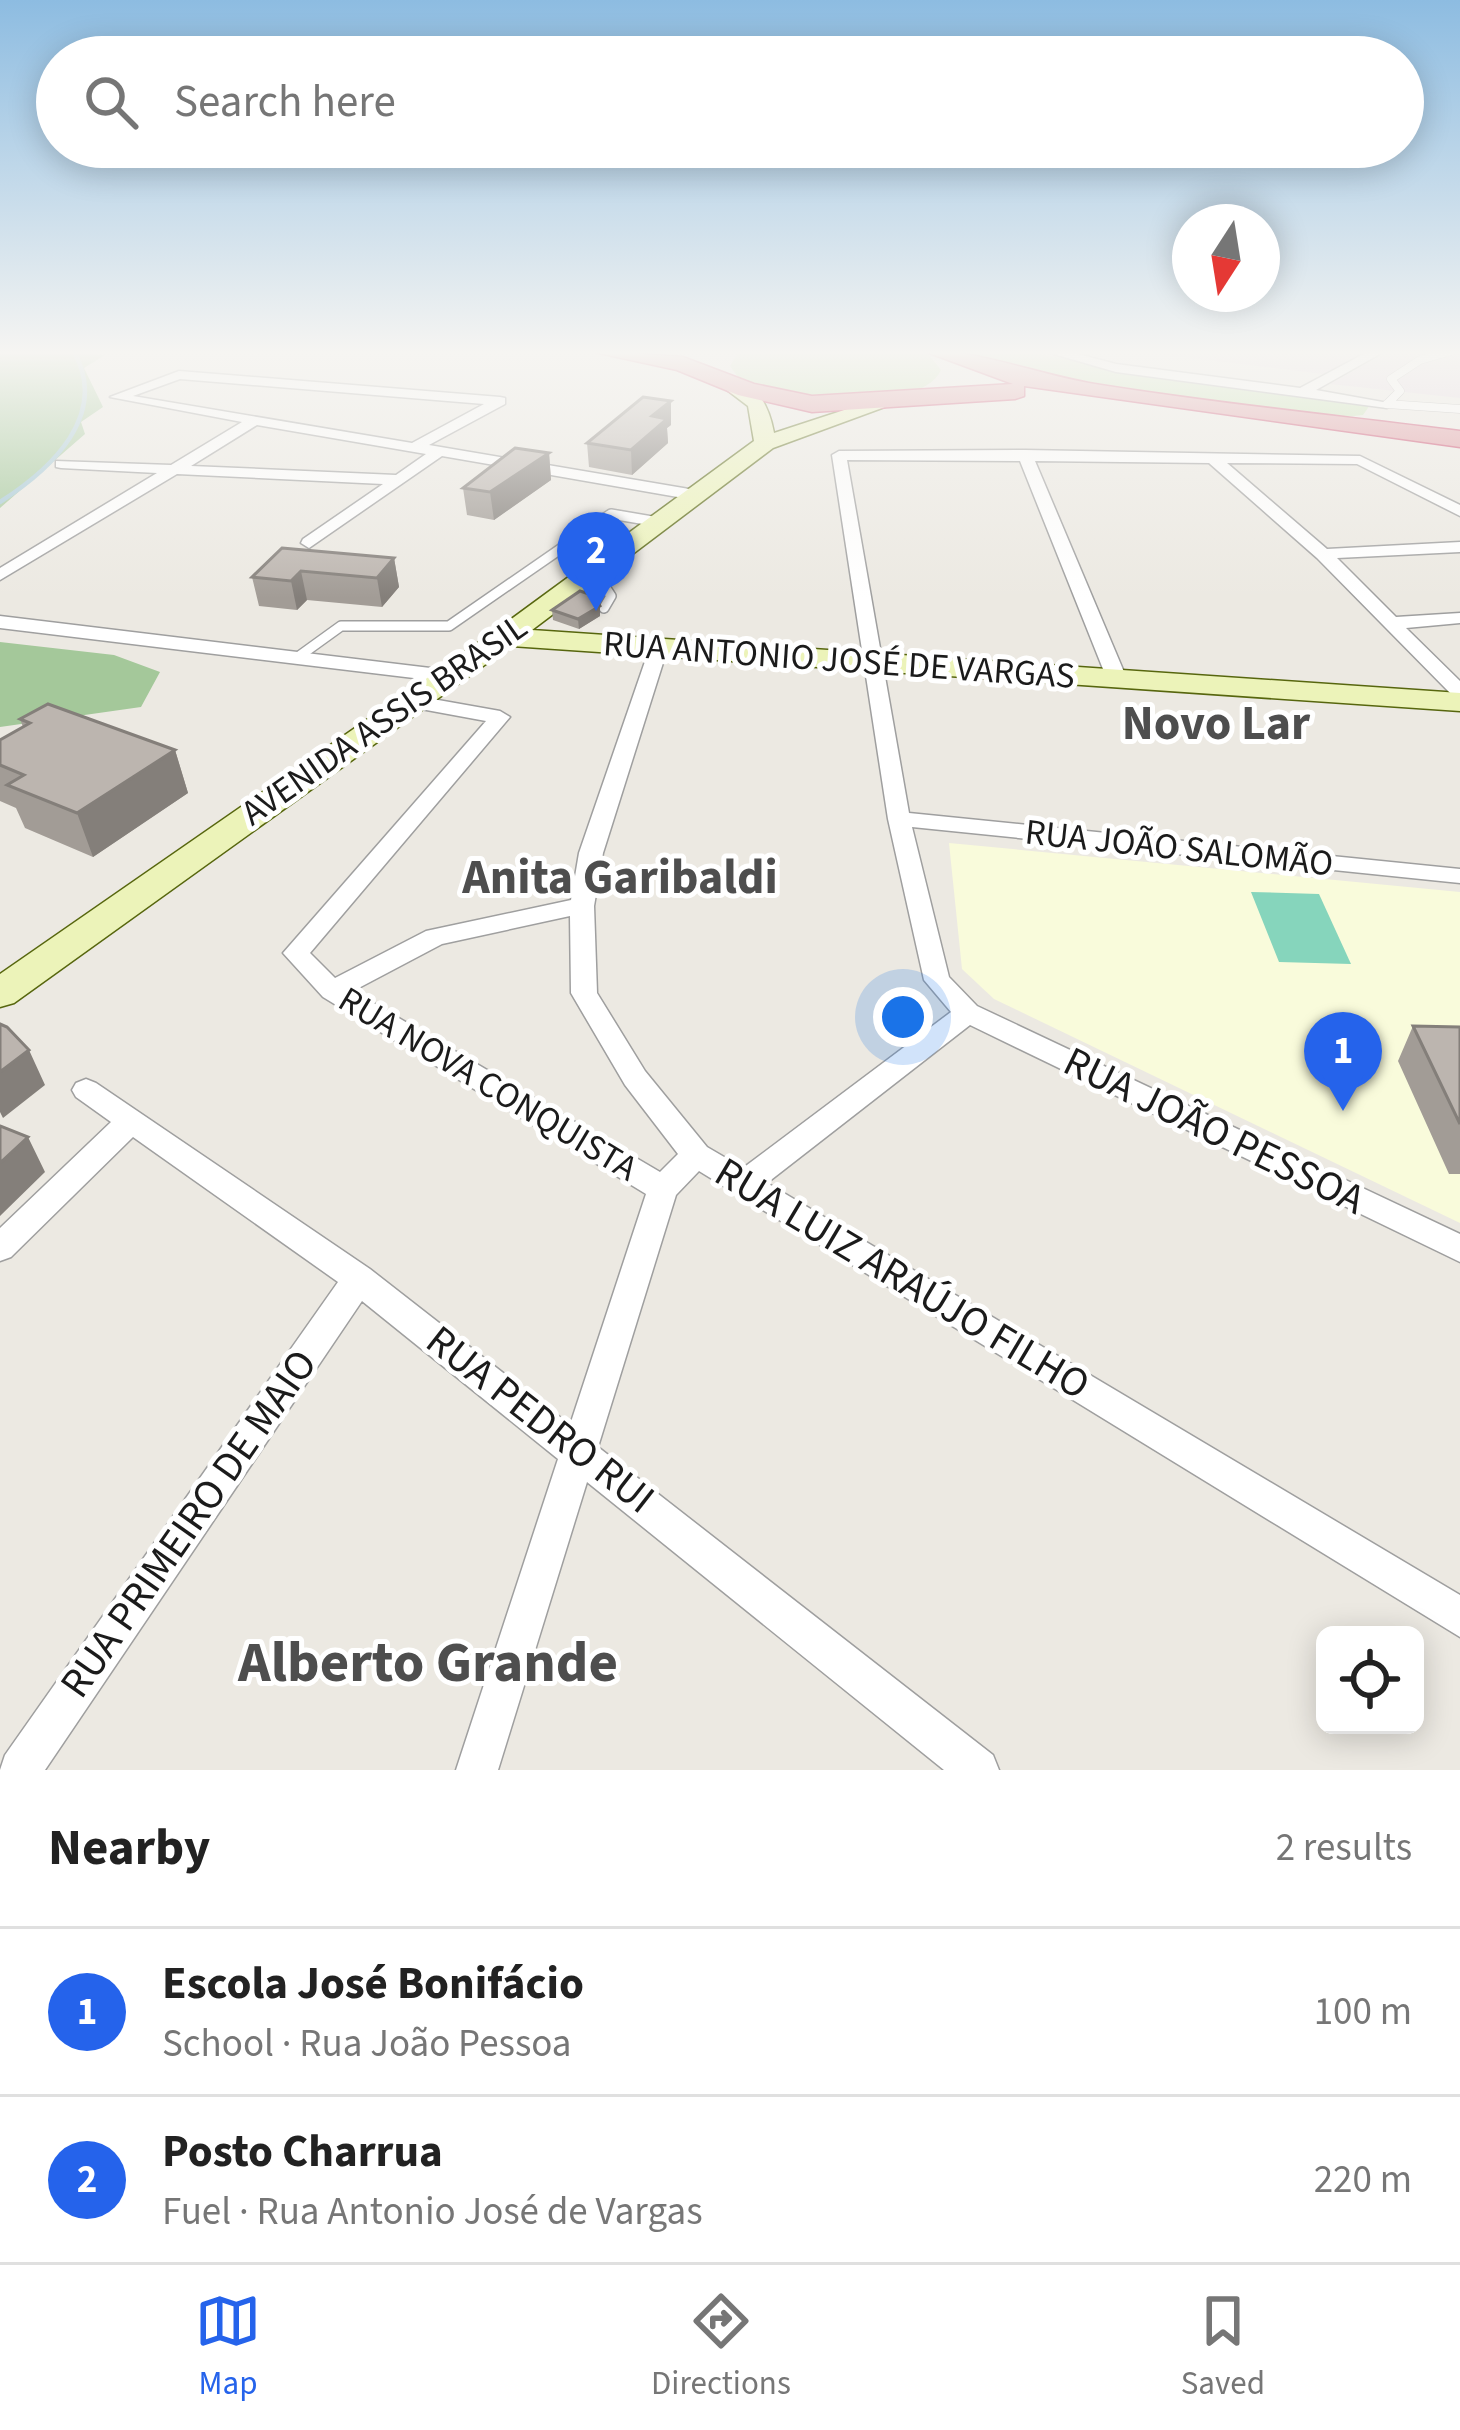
<!DOCTYPE html>
<html lang="en">
<head>
<meta charset="utf-8">
<style>
	:root { --surface:#fff; --page:#f2f2f2; --text:#222; --muted:#767676; --line:#e0e0e0; --accent:#2563eb }
	body { margin:0; font-family:"Source Sans 3",sans-serif; background:var(--page); color:var(--text) }
	.controls { position:absolute; right:36px; bottom:36px; display:grid; overflow:hidden; border-radius:18px; box-shadow:0 6px 30px #0003 }
	.controls button { width:108px; height:108px; display:grid; place-items:center; padding:0; border:0; border-bottom:3px solid var(--line); background:var(--surface); color:var(--text); font:60px sans-serif }
	.compass { position:absolute; left:1172px; top:204px; width:108px; height:108px; border-radius:50%; background:var(--surface); box-shadow:0 6px 30px #0003; rotate:192deg }
	.you { position:absolute; left:903px; top:1017px; width:42px; height:42px; margin:-30px; border:9px solid #fff; border-radius:50%; background:#1a73e8; box-shadow:0 0 0 18px #1a73e833 }
	.badge { display:grid; place-items:center; width:78px; height:78px; border-radius:50%; background:var(--accent); color:#fff; font-size:39px; font-weight:700 }
	.pin { position:absolute; translate:-50% -99px; filter:drop-shadow(0 3px 6px #0008) }
	.pin::after { content:''; position:absolute; top:63px; width:42px; height:36px; background:inherit; clip-path:polygon(0 0,100% 0,50% 100%) }
	.list { margin:0; padding:0; list-style:none }
	h2 { display:flex; justify-content:space-between; align-items:center; height:156px; margin:0; padding:0 48px; font-size:51px }
	h2 small { font-size:39px; font-weight:400; color:var(--muted) }
	.list li { display:grid; grid-template-columns:78px 1fr auto; gap:36px; align-items:center; box-sizing:border-box; height:168px; padding:0 48px; border-top:3px solid var(--line) }
	.list b { display:block; font-size:45px; white-space:nowrap }
	.list p { margin:0; font-size:39px; white-space:nowrap; color:var(--muted) }
	.list em { font-size:39px; font-style:normal; color:var(--muted) }
	.icon { flex:none; width:66px; height:66px; fill:none; stroke:currentColor; stroke-width:2; stroke-linecap:round; stroke-linejoin:round }
	.map { position:relative; flex:none; width:1460px; height:1770px; overflow:hidden }
	.search { position:absolute; background:var(--surface); box-shadow:0 6px 30px #0003; left:36px; right:36px; top:36px; height:132px; display:flex; align-items:center; gap:30px; box-sizing:border-box; padding:0 42px; border-radius:66px; color:var(--muted); font-size:45px }
	.sheet { height:492px; background:var(--surface) }
	nav { display:flex; justify-content:space-around; align-items:center; box-sizing:border-box; height:168px; border-top:3px solid var(--line); background:var(--surface); font-size:33px; color:var(--muted) }
	nav a { display:grid; justify-items:center; gap:6px }
	nav .on { color:var(--accent) }
	.map>svg:first-child { display:block }
	.industrial { fill:#e4d4e0 }
	.education { fill:#f9fbdb }
	.grass { fill:#c2e2ab }
	.forest { fill:#a4c89a }
	.pitch { fill:#86d5bc }
	.lines { fill:none; stroke-linecap:round; stroke-linejoin:round }
	.stream { stroke:#a5c8d6; stroke-width:4.5 }
	.lane-far1-casing { stroke:#9f9f9f; stroke-width:9 }
	.lane-casing { stroke:#9f9f9f; stroke-width:12 }
	.street-casing { stroke:#9f9f9f; stroke-width:3 }
	.secondary-casing { stroke:#57660e; stroke-width:3 }
	.highway-casing { stroke:#c6335b; stroke-width:3 }
	.lane-far1 { stroke:#fff; stroke-width:8 }
	.lane { stroke:#fff; stroke-width:9 }
	.street { fill:#fff; fill-rule:evenodd }
	.secondary { fill:#ecf3b9; fill-rule:evenodd }
	.highway { fill:#dd8f98; fill-rule:evenodd }
	.wall { fill:#a29c96 }
	.shaded-wall { fill:#847f7a }
	.building { fill:#bcb5af; stroke:#847f7a; stroke-width:3 }
	.labels { text-anchor:middle; dominant-baseline:central; stroke-width:10; stroke-linejoin:round; paint-order:stroke }
	.street-label { font-size:36px; fill:#1b1b1b; stroke:#fff }
	.near-street-label { font-size:42px; fill:#1b1b1b; stroke:#fff }
	.district-label { font-size:48px; font-weight:bold; fill:#4e4e4e; stroke:#fff }
	.near-district-label { font-size:57px; font-weight:bold; fill:#4e4e4e; stroke:#fff }
</style>
</head>
<body>
<div class="map">
<svg width="1460" height="1770" viewBox="0 0 1460 1770">
	<rect width="100%" height="100%" fill="#ece9e2"/>
	<path class="industrial" d="M 1126,350 L 1375,350 L 1331,375 Z
		M 1391,350 L 1460,350 L 1460,398 L 1330,384 Z"/>
	<path class="education" d="M 949,843 L 1460,892 L 1460,1223 L 994,999 L 962,969 Z"/>
	<path class="grass" d="M 740,350 L 925,350 L 941,370 C 928,400 855,405 826,402 C 797,399 768,388 741,381 L 730,366 Z
		M 946,350 C 1085,350 1231,385 1370,405 L 1363,415 L 1345,417 L 1093,385 Z"/>
	<path class="forest" d="M 0,350 L 105,355 L 84,368 L 103,407 L 81,422 L 85,434 L 0,508 Z
		M 0,642 L 114,655 L 160,672 L 141,707 L 0,727 Z"/>
	<path class="pitch" d="M 1251,892 L 1319,894 L 1351,964 L 1279,962 Z"/>
	<g class="lines">
		<path class="stream" d="M 0,502 C 50,470 111,415 73,350"/>
		<defs>
			<path id="lane-far1" d="M 1387,404 L 1400,391 L 1391,379 L 1420,360 L 1455,350
				M 1387,404 L 1460,409
				M 609,515 L 619,515"/>
			<path id="lane" d="M 594,570 L 611,596 L 604,608
				M 298,657 L 341,626 L 449,626 L 611,514 L 658,522"/>
			<path id="street" d="M 1040,350 L 1063,350 L 1116,364 L 1300,388 L 1371,350 L 1387,350 L 1316,390 L 1394,404 L 1387,408 L 1116,372 Z
				M 179,371 L 500,397 L 505,398 L 505,404 L 429,445 L 695,490 L 703,495 L 695,500 L 442,456 L 309,548 L 301,543 L 303,539 L 383,484 L 177,474 L 0,580 L 0,568 L 157,473 L 61,468 L 56,467 L 56,461 L 171,465 L 242,422 L 110,397 ZM 180,379 L 484,404 L 412,443 L 133,396 ZM 257,425 L 426,454 L 396,475 L 191,466 Z
				M 1025,450 L 1360,456 L 1460,505 L 1460,516 L 1357,464 L 1227,463 L 1327,549 L 1460,542 L 1460,552 L 1337,558 L 1396,617 L 1460,613 L 1460,623 L 1406,628 L 1460,681 L 1460,698 L 1453,696 L 1317,558 L 1209,463 L 1035,461 L 1127,679 L 1117,685 L 1107,679 L 1020,461 L 847,460 L 909,813 L 1460,869 L 1460,883 L 912,827 L 949,977 L 977,1006 L 1460,1234 L 1460,1262 L 970,1025 L 767,1183 L 1460,1595 L 1460,1637 L 699,1171 L 676,1195 L 598,1447 L 993,1755 L 999,1770 L 944,1770 L 587,1482 L 498,1770 L 456,1770 L 558,1459 L 362,1301 L 45,1770 L 0,1770 L 5,1755 L 338,1282 L 133,1137 L 11,1257 L 0,1261 L 0,1228 L 111,1122 L 76,1097 L 72,1090 L 76,1083 L 86,1079 L 96,1083 L 370,1269 L 570,1425 L 646,1194 L 323,997 L 283,953 L 486,721 L 410,707 L 400,701 L 410,695 L 500,711 L 510,717 L 310,953 L 335,978 L 426,931 L 571,900 L 579,853 L 650,647 L 659,641 L 666,643 L 668,647 L 603,853 L 594,906 L 597,993 L 645,1071 L 707,1147 L 743,1168 L 951,1012 L 924,980 L 888,819 L 832,455 L 839,451 ZM 570,916 L 571,993 L 625,1085 L 678,1154 L 660,1172 L 353,991 L 442,944 Z
				M 0,616 L 447,670 L 457,676 L 447,682 L 0,628 Z"/>
			<path id="secondary" d="M 723,379 C 755,376 769,406 774,433 L 884,397 L 901,401 L 773,448 L 532,630 L 1460,693 L 1460,711 L 511,646 L 14,1003 L 0,1007 L 0,974 L 495,631 L 754,441 L 748,406 L 723,387 Z"/>
			<path id="highway" d="M 585,350 L 683,357 L 754,384 L 812,396 L 1013,384 L 921,350 C 981,350 1041,376 1101,385 C 1220,404 1341,416 1460,431 L 1460,447 L 1024,386 L 1024,396 L 1015,399 L 812,412 L 738,395 L 677,370 Z"/>
		</defs>
		<use href="#lane-far1" class="lane-far1-casing"/>
		<use href="#lane" class="lane-casing"/>
		<use href="#street" class="street-casing"/>
		<use href="#secondary" class="secondary-casing"/>
		<use href="#highway" class="highway-casing"/>
		<use href="#lane-far1" class="lane-far1"/>
		<use href="#lane" class="lane"/>
		<use href="#street" class="street"/>
		<use href="#secondary" class="secondary"/>
		<use href="#highway" class="highway"/>
	</g>
	<path class="wall" d="M 671,425 L 667,428 L 668,443 L 632,475 L 589,467 L 587,443 Z
		M 549,453 L 551,480 L 494,520 L 467,515 L 463,488 Z
		M 394,558 L 399,587 L 382,607 L 307,600 L 297,610 L 259,606 L 252,577 Z
		M 600,606 L 600,616 L 579,629 L 553,620 L 552,610 Z
		M 20,719 L 175,750 L 188,793 L 93,857 L 25,828 L 16,808 L 0,801 L 0,740 L 23,727 Z
		M 1413,1026 L 1460,1027 L 1460,1174 L 1449,1174 L 1398,1061 Z"/>
	<path class="shaded-wall" d="M 671,401 L 671,425 L 667,428 L 668,443 L 632,475 L 631,450 L 652,416 Z
		M 549,453 L 551,480 L 494,520 L 490,492 Z
		M 394,558 L 399,587 L 382,607 L 377,578 Z
		M 301,571 L 307,600 L 297,610 L 291,581 Z
		M 600,606 L 600,616 L 579,629 L 578,619 Z
		M 175,750 L 188,793 L 93,857 L 77,813 Z
		M 29,1050 L 45,1085 L 3,1118 L 0,1112 L 0,1072 Z
		M 28,1137 L 45,1172 L 0,1216 L 0,1163 Z"/>
	<path class="building" d="M 643,397 L 671,401 L 652,416 L 667,419 L 631,450 L 587,443 Z
		M 515,448 L 549,453 L 490,492 L 463,488 Z
		M 282,548 L 394,558 L 377,578 L 301,571 L 291,581 L 252,577 Z
		M 580,591 L 595,596 L 600,606 L 578,619 L 552,610 Z
		M 48,704 L 175,750 L 77,813 L 7,785 L 24,775 L 0,765 L 0,740 L 30,723 L 20,719 Z
		M 0,1024 L 7,1027 L 29,1050 L 0,1072 Z
		M 1413,1026 L 1460,1027 L 1460,1124 Z
		M 0,1126 L 28,1137 L 0,1163 Z"/>
	<linearGradient id="sky" x2="0" y2="1"><stop stop-color="#8dbce1"/><stop offset="0.59" stop-color="#f6f5f2"/><stop offset="1" stop-color="#f6f5f2" stop-opacity="0"/></linearGradient>
	<rect width="1460" height="598" fill="url(#sky)"/>
	<g class="labels">
		<g class="street-label">
			<text transform="translate(839 660) rotate(4)">RUA ANTONIO JOSÉ DE VARGAS</text>
			<text transform="translate(384 720) rotate(-35)">AVENIDA ASSIS BRASIL</text>
			<text transform="translate(1179 848) rotate(6)">RUA JOÃO SALOMÃO</text>
			<text transform="translate(488 1084) rotate(31)">RUA NOVA CONQUISTA</text>
		</g>
		<g class="near-street-label">
			<text transform="translate(1214 1131) rotate(26)">RUA JOÃO PESSOA</text>
			<text transform="translate(902 1279) rotate(31)">RUA LUIZ ARAÚJO FILHO</text>
			<text transform="translate(540 1420) rotate(38)">RUA PEDRO RUI</text>
			<text transform="translate(189 1524) rotate(-55)">RUA PRIMEIRO DE MAIO</text>
		</g>
		<g class="district-label">
			<text x="1216" y="724">Novo Lar</text>
			<text x="620" y="878">Anita Garibaldi</text>
		</g>
		<g class="near-district-label">
			<text x="428" y="1663">Alberto Grande</text>
		</g>
	</g>
</svg>
<div class="controls">
<button><svg class="icon" aria-label="locate" viewBox="0 0 24 24"><circle cx="12" cy="12" r="6"/><path d="M12 2v4M12 18v4M2 12h4M18 12h4"/></svg></button>
</div>
<svg class="compass" viewBox="-18 -18 36 36"><path d="M0-13l5 13h-10z" fill="#e53935"/><path d="M0 13l5-13h-10z" fill="#767676"/></svg>
<div class="you"></div>
<div class="pin badge" style="left:1343px;top:1111px">1</div>
<div class="pin badge" style="left:596px;top:611px">2</div>
<div class="search"><svg class="icon" aria-label="search" viewBox="0 0 24 24"><circle cx="10" cy="10" r="6"/><path d="M15 15l6 6"/></svg>Search here</div>
</div>
<section class="sheet">
<h2>Nearby<small>2 results</small></h2>
<ul class="list">
<li><span class="badge">1</span><div><b>Escola José Bonifácio</b><p>School · Rua João Pessoa</p></div><em>100 m</em></li>
<li><span class="badge">2</span><div><b>Posto Charrua</b><p>Fuel · Rua Antonio José de Vargas</p></div><em>220 m</em></li>
</ul>
</section>
<nav>
<a class="on"><svg class="icon" aria-label="map" viewBox="0 0 24 24"><path d="M3 6l6-2 6 2 6-2v14l-6 2-6-2-6 2zM9 4v14M15 6v14"/></svg>Map</a>
<a><svg class="icon" aria-label="directions" viewBox="0 0 24 24"><path d="M12 3l9 9-9 9-9-9zM9 14v-3h6M13 9l2 2-2 2"/></svg>Directions</a>
<a><svg class="icon" aria-label="saved" viewBox="0 0 24 24"><path d="M7 4h10v16l-5-4-5 4z"/></svg>Saved</a>
</nav>
</body>
</html>
